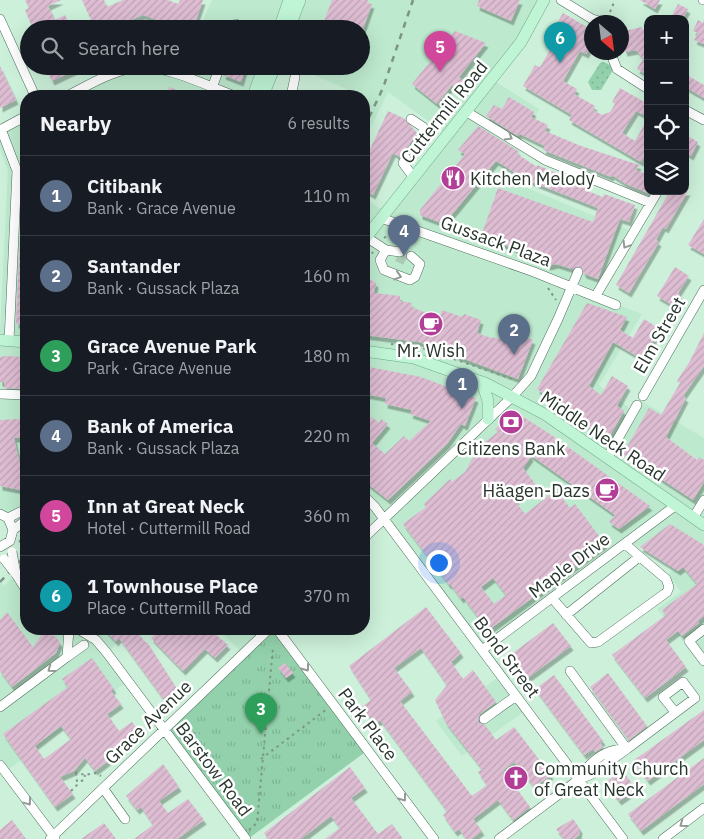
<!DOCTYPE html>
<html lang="en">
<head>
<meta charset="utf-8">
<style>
	:root { --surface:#171b24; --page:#20242c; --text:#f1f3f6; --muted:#9ea1a6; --line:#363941; --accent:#2563eb }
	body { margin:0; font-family:"IBM Plex Sans",sans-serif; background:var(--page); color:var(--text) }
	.controls { position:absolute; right:15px; top:15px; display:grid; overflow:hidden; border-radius:10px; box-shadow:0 5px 20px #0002 }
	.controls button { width:45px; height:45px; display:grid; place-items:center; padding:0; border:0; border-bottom:1px solid var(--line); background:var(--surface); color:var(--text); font:25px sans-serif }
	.compass { position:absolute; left:584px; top:15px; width:45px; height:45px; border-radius:50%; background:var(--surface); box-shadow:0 5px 20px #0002; rotate:152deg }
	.you { position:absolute; left:438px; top:562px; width:18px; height:18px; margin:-12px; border:4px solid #fff; border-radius:50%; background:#1a73e8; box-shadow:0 0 0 8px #1a73e833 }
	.badge { display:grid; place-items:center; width:32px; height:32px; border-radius:50%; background:var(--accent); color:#fff; font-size:16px; font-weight:700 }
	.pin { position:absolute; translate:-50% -41px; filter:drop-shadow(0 1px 2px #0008) }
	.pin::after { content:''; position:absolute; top:26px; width:18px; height:15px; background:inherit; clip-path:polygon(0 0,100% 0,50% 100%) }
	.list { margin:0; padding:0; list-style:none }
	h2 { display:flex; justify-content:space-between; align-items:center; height:65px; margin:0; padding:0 20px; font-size:21px }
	h2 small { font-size:16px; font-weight:400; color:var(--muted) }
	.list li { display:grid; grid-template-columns:32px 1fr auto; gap:15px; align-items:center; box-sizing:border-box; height:80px; padding:0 20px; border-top:1px solid var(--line) }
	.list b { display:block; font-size:19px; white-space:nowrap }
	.list p { margin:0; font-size:16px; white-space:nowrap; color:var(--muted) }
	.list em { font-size:16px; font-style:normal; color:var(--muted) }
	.icon { flex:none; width:28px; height:28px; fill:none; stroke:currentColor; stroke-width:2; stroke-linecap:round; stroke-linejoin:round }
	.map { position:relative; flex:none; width:704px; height:839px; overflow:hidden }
	.search { position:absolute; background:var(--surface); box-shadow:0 5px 20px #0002; left:20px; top:20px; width:350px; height:55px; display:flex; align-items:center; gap:12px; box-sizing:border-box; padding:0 18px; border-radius:28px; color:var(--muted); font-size:19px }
	.panel { position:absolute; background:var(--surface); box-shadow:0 5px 20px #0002; left:20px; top:90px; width:350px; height:545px; border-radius:20px }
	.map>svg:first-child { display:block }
	.built { fill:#bde9ce }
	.grass { fill:url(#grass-dots) }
	.park { fill:url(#park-tufts) }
	.building { fill:url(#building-hatch); fill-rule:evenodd; filter:url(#shadow) }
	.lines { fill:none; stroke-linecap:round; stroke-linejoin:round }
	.minor-tunnel { stroke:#abcbb7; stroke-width:9; stroke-dasharray:9 4.5; stroke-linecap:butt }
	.minor-casing { stroke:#4e6e5b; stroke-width:10 }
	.major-casing { stroke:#6eac88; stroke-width:12 }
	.path { stroke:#7d9787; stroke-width:2; stroke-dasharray:2.5 4; stroke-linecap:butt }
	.minor { stroke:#fff; stroke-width:9 }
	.major { stroke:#bff4d5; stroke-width:11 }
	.rail { stroke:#7c9585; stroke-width:2.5; stroke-dasharray:6 6; stroke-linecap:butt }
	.minor-bridge-casing { stroke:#4e6e5b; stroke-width:10; stroke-linecap:butt }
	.minor-bridge { stroke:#fff; stroke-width:9 }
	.oneway { stroke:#939a96 }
	.labels { text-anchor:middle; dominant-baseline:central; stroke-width:5; stroke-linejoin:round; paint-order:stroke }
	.street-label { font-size:18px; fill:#27352c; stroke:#fff }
	.poi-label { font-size:18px; fill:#27352c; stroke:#fff; text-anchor:start }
</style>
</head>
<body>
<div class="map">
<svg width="704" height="839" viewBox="0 0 704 839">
	<defs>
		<pattern id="grass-dots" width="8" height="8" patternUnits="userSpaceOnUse" patternTransform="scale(1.25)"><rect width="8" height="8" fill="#92d1ab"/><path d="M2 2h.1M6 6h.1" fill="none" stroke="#7eb493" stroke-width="1.8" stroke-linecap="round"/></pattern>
		<pattern id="park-tufts" width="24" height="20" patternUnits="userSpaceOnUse" patternTransform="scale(1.25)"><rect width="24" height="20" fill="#92d1ab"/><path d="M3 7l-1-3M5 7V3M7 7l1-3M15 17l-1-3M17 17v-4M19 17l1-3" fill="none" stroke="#7eb493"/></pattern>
		<pattern id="building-hatch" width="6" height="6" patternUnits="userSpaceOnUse" patternTransform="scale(1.25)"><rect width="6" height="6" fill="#debdd3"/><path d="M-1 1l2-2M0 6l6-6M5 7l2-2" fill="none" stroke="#bea3b5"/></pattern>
		<filter id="shadow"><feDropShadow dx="2.5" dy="4.5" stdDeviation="0" flood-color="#0004"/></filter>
	</defs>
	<rect width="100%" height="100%" fill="#ccf0da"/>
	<path class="built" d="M 212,0 L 289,0 L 279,29 L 199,29 Z
		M 300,0 L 544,0 L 493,80 L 539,109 L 518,143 L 524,146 L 503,178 L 633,232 L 595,296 L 642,314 L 599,385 L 633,411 L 640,400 L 704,438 L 704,668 L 657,609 L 681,592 L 668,574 L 675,569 L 629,541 L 482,651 L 383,519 L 364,538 L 364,198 L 386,212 L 448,135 L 388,92 L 364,141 L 364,106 L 368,98 L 292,66 L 361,66 L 361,29 L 289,29 Z
		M 182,66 L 264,66 L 253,96 L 67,96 L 132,68 L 178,75 Z
		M 26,116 L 26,509 L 8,518 L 0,512 L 0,331 L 8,170 L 0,150 L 0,130 Z
		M 26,564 L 26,629 L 132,629 L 107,653 L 128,681 L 5,772 L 0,765 L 0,579 L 4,586 Z
		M 218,629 L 269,629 L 243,654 Z
		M 500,676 L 526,710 L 462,756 L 436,721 Z"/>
	<path class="grass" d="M 604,62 L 612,66 L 613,70 L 601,90 L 592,90 L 588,82 L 600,63 Z"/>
	<path class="park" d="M 269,629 L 277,629 L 368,750 L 248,839 L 164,729 Z"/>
	<path class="building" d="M 25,0 L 61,0 L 48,6 L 55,20 L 65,15 L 71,29 L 33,29 L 25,10 L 29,8 Z
		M 82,0 L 104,0 L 107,7 L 123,0 L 168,0 L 178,4 L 180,0 L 203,0 L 193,29 L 157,29 L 160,21 L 143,15 L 117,26 L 118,29 L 95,29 Z
		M 332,0 L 368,0 L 367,3 L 372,4 L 363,29 L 321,29 Z
		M 479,0 L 520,0 L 511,21 L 477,6 Z
		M 640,0 L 660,0 L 655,9 Z
		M 678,4 L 688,9 L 682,19 L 670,19 Z
		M 563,13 L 592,30 L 592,44 L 586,54 L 580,51 L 563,81 L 577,89 L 574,94 L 595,106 L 593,110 L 602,115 L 610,112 L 615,104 L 612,102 L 620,88 L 648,104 L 648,117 L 636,111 L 622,133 L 635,141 L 648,118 L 648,152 L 641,162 L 569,120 L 572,115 L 523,86 L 535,65 L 540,67 L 557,38 L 551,34 Z
		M 698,20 L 703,23 L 704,20 L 704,44 L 694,40 L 698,33 L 693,31 Z
		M 641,27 L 648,34 L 648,75 L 637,69 L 643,59 L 636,50 L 625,52 L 622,41 L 622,32 Z
		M 455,31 L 486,43 L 459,77 L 467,84 L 460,92 L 452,85 L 437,104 L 412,84 Z
		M 0,66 L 16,100 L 0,108 Z
		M 45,66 L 84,66 L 52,81 Z
		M 226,66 L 246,66 L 241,82 L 223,75 Z
		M 685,74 L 704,85 L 704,98 L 685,87 Z
		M 169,87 L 192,95 L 192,96 L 166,96 Z
		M 509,97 L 534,112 L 531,117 L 548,125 L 545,131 L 581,146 L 639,165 L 636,170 L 648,175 L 648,193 L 626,184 L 612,175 L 611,177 L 543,150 L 545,146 L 520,134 L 518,136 L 486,116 L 494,105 L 502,109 Z
		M 388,111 L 405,119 L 417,133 L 408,146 L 407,152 L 400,157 L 393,153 L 373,195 L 364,190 L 364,162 Z
		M 478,126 L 518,151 L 517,154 L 537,167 L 537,165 L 587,185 L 585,190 L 603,197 L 604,194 L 635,205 L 629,222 L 620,219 L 598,279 L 584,274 L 580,266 L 572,269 L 556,264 L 548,266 L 545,260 L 481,236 L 498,188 L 593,222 L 598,208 L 527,180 L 496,161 L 444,224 L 420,215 L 420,210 L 465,154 L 458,150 Z
		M 688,136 L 698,142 L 691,156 L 685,152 L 685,142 Z
		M 670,191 L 688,191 L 666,229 L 663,227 L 656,240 L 659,242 L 629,293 L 616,285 Z
		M 22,192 L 26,192 L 26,325 L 16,324 Z
		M 704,219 L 704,254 L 688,245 Z
		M 675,267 L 689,276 L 678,293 L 680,295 L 674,306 L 657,296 Z
		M 364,276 L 376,283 L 374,293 L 400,296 L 400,301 L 412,303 L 411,307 L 429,314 L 430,312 L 440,316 L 442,310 L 462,317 L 464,314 L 481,320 L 477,333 L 491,338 L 492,337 L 498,339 L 502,328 L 533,340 L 518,379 L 419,342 L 364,335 Z
		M 587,303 L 627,317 L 620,330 L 633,338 L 644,319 L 660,329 L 642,359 L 613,342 L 589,386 L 601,395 L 612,376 L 628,386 L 617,406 L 624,411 L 607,441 L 537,389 Z
		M 704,333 L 704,366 L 683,396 L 686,398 L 666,437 L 697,460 L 699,457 L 704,460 L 704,482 L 693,500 L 623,454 L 649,408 L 661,415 L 680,383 L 677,381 L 690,361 Z
		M 6,356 L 26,357 L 26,389 L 4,388 L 4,382 L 0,382 L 0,357 Z
		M 364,366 L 421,377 L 476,398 L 465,426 L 461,424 L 447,444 L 388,500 L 364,481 L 364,426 L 372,417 L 379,423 L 381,419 L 388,424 L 372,443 L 385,454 L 404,436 L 409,441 L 431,421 L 410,414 L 412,410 L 385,404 L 386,398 L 364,394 Z
		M 513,413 L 517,413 L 550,434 L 650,506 L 619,529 L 609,522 L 615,515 L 529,454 L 531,457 L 523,468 L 536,485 L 515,501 L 525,514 L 556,490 L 570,508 L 575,504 L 605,544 L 486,632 L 478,621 L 480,620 L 463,597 L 461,599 L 450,584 L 449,585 L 403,524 L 426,507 L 424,504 L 450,479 L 452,482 L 465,472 L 472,459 L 485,450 L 481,445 L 498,432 L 495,429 ZM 493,578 L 506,595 L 494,604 L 481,587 Z
		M 22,419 L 22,438 L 14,438 L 21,468 L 26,468 L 26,491 L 0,486 L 0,420 Z
		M 670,524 L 704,545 L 704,616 L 698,621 L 699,623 L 682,636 L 678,631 L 666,640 L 686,667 L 645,698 L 612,655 L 666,615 L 662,610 L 697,584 L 683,567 L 678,571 L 640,547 Z
		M 426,607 L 461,653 L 451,662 L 463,679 L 473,670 L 496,702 L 480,714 L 478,719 L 479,723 L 485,725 L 496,740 L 514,727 L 551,775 L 534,787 L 515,762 L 503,770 L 530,807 L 513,820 L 498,800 L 473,819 L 482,831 L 471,839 L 466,839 L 459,829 L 455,832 L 443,815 L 447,811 L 380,720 L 375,724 L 362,707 L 371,700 L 349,666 ZM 421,648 L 447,685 L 435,700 L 446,723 L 482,769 L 478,772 L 487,785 L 472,796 L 400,701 L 412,692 L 394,668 Z
		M 7,612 L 33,647 L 41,636 L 47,633 L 56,637 L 60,643 L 56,653 L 12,687 L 0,671 L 0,620 Z
		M 553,623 L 571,646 L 526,679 L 509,656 Z
		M 104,629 L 135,629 L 146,643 L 147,642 L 179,692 L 167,704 L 119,638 L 116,642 Z
		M 161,629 L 209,629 L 228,645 L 215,658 L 205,649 L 183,671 L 151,638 Z
		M 92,658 L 114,689 L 111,691 L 121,704 L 107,714 L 119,731 L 132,722 L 139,731 L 110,755 L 112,758 L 95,771 L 85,758 L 74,771 L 60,777 L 73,794 L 55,807 L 3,734 L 68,687 L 62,679 ZM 61,726 L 71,739 L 44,759 L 35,746 Z
		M 285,663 L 293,673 L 286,678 L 278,668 Z
		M 608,673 L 647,726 L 629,740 L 590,687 Z
		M 554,675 L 603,741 L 600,743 L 603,747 L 595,752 L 593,749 L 584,755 L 535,689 Z
		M 704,710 L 704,740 L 648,781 L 633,761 Z
		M 704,758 L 704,784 L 641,831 L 628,814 Z
		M 163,764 L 179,787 L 159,801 L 168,813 L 188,799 L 204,820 L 177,839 L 134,839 L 153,825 L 141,807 L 137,810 L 126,796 Z
		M 350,767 L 365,788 L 351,798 L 378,834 L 392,824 L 403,839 L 325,839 L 340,828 L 331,816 L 301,839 L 268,839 L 264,833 Z
		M 622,770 L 636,789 L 619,801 L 605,783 Z
		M 573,819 L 580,829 L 579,835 L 574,839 L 564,839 L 556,829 Z
		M 12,820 L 26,839 L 0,839 L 0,830 Z
		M 104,823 L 116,839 L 81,839 Z"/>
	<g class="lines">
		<path class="minor-tunnel" d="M 397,257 L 408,262"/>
		<defs>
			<path id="minor" d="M 561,0 L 592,19 L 603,22
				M 703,0 L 704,0
				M 0,19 L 35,96
				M 234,29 L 236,24 L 247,29
				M 610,52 L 617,69 L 648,89
				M 212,88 L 220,66
				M 67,96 C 87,86 108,73 131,68 C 161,62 207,86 235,96
				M 291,96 L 295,77
				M 685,110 L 704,120
				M 467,112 L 545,160 L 651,203
				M 411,119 L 423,127 L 424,135 L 413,150
				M 1,129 L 17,171 L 9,341
				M 0,130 L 26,116
				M 406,158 L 403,163 L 414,178
				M 381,218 L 534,272 L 616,305
				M 366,237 L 386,250 L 400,252
				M 386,250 L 380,260 L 384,270 L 410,280 L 415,277 L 420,264 L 411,256
				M 595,297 L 658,191
				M 0,394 L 26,395
				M 643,396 L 704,290
				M 607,458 L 637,405
				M 364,496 L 375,507 L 623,839
				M 0,514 L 8,518 L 13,530 L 10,541 L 0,547
				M 8,518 L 26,509
				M 693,518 L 704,500
				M 13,530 L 26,520
				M 364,538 L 512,397 L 531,376 L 558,319 L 578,272
				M 16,574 L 26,590
				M 552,598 L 591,643 L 598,642 L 667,592 L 669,587 L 666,579 L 625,544
				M 566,615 L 639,557
				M 78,629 L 96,640 L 107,653 L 246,839
				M 277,629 L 434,839
				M 704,629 L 689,641 L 704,661
				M 482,650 L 675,506
				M 67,657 L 84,645
				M 570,671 L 627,749 L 695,698 L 683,682 L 663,697 L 675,712
				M 0,707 L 67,657 L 69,629
				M 484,719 L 516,696
				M 0,765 L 55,838
				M 103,788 L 125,819
				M 50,839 L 269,629
				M 499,839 L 578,780 L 592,774 L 627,749 C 605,748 590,761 578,780
				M 663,839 L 704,808"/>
			<path id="major" d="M 279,29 L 289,0
				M 289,29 L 300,0
				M 253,96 L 264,66
				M 263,96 L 275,66
				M 364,240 L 521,42 L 544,0
				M 0,340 L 26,342
				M 364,351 L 414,358 L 487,384 L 546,415 L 704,525
				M 482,382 L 488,401 L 488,419"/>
		</defs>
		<use href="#minor" class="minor-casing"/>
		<use href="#major" class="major-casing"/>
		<path class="path" d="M 610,12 L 615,0
			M 384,238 L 392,232
			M 364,264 L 373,252
			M 548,288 L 556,300
			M 391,344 L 422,348 L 515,380
			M 19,542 L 26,535
			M 250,712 L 268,698
			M 180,734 L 200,733
			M 261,759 L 327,709
			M 75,772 L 85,775 L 95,773 L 101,776
			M 76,773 L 77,782 L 84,780 L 85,775
			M 71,791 L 80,782
			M 249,830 L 257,823 L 273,647"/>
		<use href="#minor" class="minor"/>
		<use href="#major" class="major"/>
		<path class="rail" d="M 364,128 L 383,88 L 413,0
			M 0,582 L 26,555"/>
		<defs>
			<path id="minor-bridge" d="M 12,552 L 16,574
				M 4,559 L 14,572"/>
		</defs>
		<use href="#minor-bridge" class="minor-bridge-casing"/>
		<use href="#minor-bridge" class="minor-bridge"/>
	</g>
	<defs><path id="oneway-chevron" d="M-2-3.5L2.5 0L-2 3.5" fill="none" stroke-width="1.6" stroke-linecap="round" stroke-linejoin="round" transform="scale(1.25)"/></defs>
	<g class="oneway">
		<use href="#oneway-chevron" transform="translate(509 137) rotate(31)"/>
		<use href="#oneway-chevron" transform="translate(626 245) rotate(121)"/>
		<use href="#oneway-chevron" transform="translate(398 276) rotate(17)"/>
		<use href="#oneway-chevron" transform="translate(306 668) rotate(54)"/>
		<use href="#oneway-chevron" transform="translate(51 669) rotate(144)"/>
		<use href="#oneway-chevron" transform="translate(403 798) rotate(54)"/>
		<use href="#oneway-chevron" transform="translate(28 802) rotate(53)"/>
		<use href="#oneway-chevron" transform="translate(683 824) rotate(144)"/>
	</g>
	<defs>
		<symbol id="restaurant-disc" viewBox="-11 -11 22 22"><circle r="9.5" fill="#b23e97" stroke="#fff"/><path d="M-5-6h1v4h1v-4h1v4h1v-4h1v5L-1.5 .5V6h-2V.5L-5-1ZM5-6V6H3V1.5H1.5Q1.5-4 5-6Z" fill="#fff"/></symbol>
		<symbol id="cafe-disc" viewBox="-11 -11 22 22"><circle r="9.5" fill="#b23e97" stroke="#fff"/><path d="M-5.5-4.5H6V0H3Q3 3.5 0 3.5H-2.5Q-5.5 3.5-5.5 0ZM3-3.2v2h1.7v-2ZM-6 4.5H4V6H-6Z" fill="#fff"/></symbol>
		<symbol id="bank-disc" viewBox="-11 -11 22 22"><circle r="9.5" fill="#b23e97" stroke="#fff"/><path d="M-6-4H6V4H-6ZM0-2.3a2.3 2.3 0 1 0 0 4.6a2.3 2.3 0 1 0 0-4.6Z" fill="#fff"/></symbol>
		<symbol id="church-disc" viewBox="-11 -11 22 22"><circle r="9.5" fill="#b23e97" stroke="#fff"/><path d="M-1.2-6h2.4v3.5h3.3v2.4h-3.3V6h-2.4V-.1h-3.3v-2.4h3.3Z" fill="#fff"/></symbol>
	</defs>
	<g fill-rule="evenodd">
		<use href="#restaurant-disc" x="439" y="164" width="28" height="28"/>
		<use href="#cafe-disc" x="417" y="310" width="28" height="28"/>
		<use href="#bank-disc" x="497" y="408" width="28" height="28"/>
		<use href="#cafe-disc" x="593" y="476" width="28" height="28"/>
		<use href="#church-disc" x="502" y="764" width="28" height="28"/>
	</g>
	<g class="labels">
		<g class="street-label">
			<text transform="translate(444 112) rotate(-51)">Cuttermill Road</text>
			<text transform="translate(496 241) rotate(20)">Gussack Plaza</text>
			<text transform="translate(659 335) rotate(-60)">Elm Street</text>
			<text transform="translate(603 436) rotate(34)">Middle Neck Road</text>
			<text transform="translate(569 565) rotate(-37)">Maple Drive</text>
			<text transform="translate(507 657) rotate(53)">Bond Street</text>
			<text transform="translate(148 722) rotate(-44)">Grace Avenue</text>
			<text transform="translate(368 724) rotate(53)">Park Place</text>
			<text transform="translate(214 769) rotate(53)">Barstow Road</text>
		</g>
		<g class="poi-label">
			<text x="470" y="178">Kitchen Melody</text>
			<text x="431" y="350" text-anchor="middle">Mr. Wish</text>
			<text x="511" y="448" text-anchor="middle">Citizens Bank</text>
			<text x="590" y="490" text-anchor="end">Häagen-Dazs</text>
			<text x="534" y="768">Community Church<tspan x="534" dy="21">of Great Neck</tspan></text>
		</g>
	</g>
</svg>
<div class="controls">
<button>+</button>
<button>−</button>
<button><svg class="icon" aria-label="locate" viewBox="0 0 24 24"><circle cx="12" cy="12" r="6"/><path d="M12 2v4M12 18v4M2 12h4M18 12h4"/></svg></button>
<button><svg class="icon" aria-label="layers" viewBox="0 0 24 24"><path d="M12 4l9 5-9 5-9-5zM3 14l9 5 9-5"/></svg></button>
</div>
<svg class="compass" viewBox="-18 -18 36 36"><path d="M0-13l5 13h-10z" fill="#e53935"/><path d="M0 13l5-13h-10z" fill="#9ea1a6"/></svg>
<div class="you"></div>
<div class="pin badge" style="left:462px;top:409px;background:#5c6f8a">1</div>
<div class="pin badge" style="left:514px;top:355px;background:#5c6f8a">2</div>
<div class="pin badge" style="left:261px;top:734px;background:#2e9e5b">3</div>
<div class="pin badge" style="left:404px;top:256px;background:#5c6f8a">4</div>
<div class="pin badge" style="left:440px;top:72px;background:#d1479c">5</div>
<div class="pin badge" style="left:560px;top:63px;background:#0f9aa8">6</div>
<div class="search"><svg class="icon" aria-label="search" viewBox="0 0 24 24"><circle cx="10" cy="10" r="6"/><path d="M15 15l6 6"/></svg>Search here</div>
<section class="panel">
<h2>Nearby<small>6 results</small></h2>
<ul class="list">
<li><span class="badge" style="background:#5c6f8a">1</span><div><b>Citibank</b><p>Bank · Grace Avenue</p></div><em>110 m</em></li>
<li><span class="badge" style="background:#5c6f8a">2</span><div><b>Santander</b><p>Bank · Gussack Plaza</p></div><em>160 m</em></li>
<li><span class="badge" style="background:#2e9e5b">3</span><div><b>Grace Avenue Park</b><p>Park · Grace Avenue</p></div><em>180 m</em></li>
<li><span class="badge" style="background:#5c6f8a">4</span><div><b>Bank of America</b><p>Bank · Gussack Plaza</p></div><em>220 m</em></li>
<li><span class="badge" style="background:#d1479c">5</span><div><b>Inn at Great Neck</b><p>Hotel · Cuttermill Road</p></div><em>360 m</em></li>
<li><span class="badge" style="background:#0f9aa8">6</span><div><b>1 Townhouse Place</b><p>Place · Cuttermill Road</p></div><em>370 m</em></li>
</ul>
</section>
</div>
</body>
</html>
